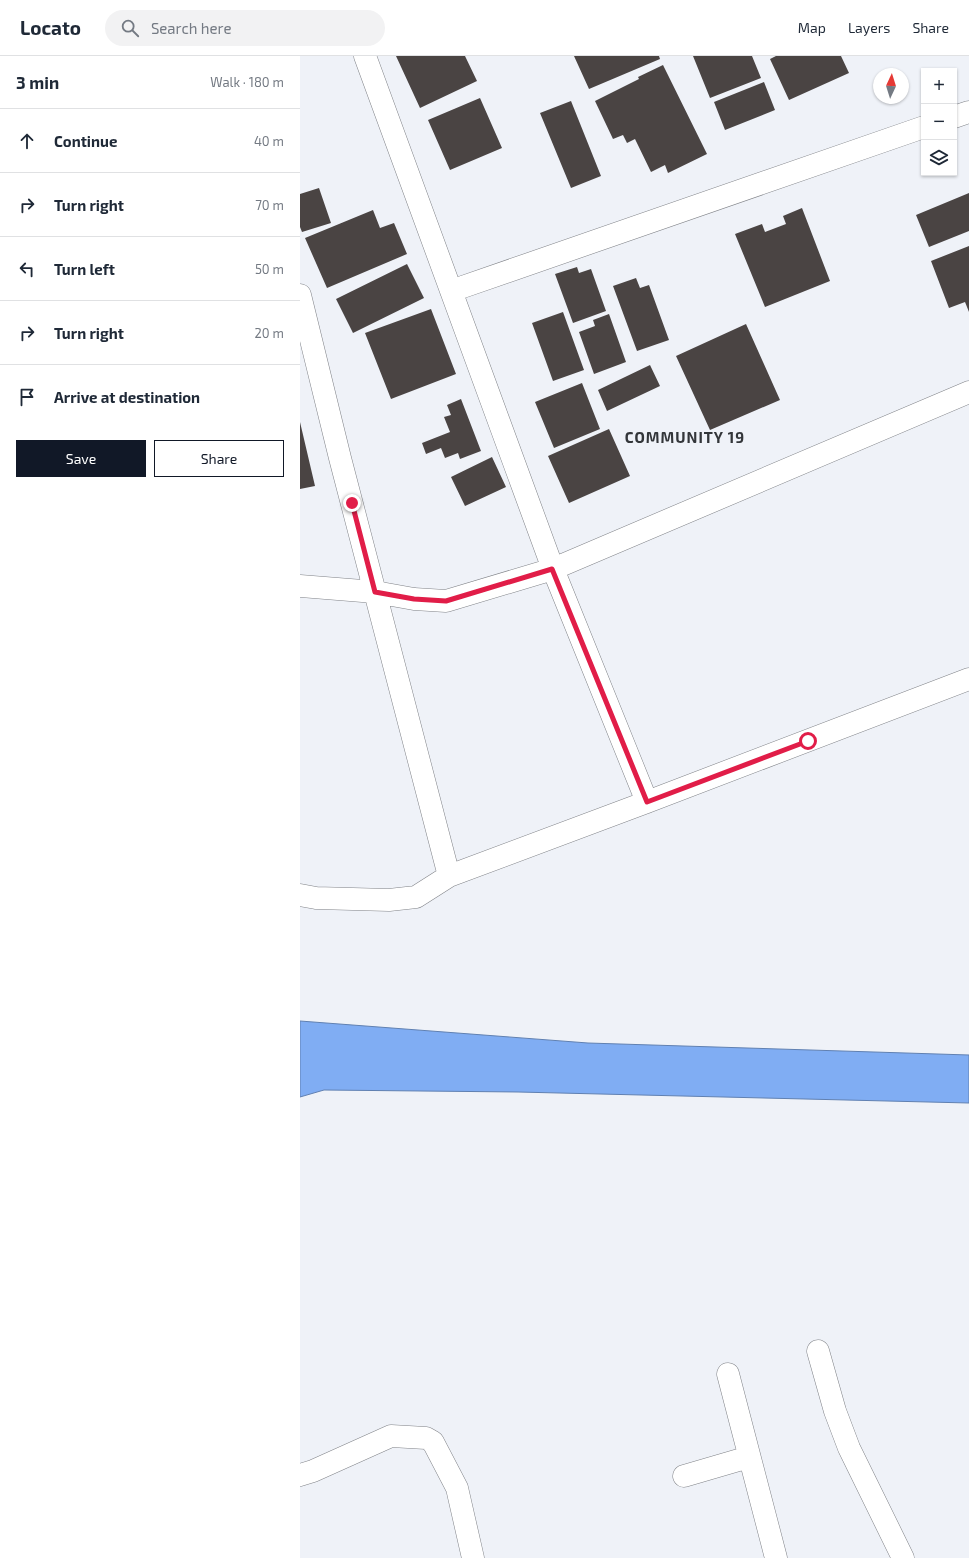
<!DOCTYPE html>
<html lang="en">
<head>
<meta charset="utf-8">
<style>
	:root { --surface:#fff; --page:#f2f2f3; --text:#1f2937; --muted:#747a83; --line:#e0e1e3; --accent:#111827 }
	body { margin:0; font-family:"Exo 2",sans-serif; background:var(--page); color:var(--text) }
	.controls { position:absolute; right:12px; top:12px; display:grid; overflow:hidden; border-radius:0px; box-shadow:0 1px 3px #0004 }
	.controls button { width:36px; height:36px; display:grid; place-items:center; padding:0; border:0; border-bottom:1px solid var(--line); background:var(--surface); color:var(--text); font:20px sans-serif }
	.compass { position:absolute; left:573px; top:12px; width:36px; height:36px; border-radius:50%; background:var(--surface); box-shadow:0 1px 3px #0004; rotate:4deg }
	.stop { position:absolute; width:12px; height:12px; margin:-9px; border:3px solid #e11d48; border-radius:50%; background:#fff }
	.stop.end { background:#e11d48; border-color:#fff; box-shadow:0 1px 4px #0008 }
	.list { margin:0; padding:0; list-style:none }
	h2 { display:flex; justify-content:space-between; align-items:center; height:52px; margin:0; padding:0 16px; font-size:17px }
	h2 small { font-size:13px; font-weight:400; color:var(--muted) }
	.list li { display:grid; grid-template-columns:26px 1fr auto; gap:12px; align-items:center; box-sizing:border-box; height:64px; padding:0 16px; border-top:1px solid var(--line) }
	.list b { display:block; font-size:15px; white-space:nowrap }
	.list em { font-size:13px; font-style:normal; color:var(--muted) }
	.actions { display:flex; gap:8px; padding:12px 16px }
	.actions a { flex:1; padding:9px 0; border:1px solid var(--accent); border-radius:0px; text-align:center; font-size:14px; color:var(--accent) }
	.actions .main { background:var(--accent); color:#fff }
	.icon { flex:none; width:22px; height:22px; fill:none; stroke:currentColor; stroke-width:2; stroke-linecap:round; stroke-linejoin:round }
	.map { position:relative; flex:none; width:669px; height:1502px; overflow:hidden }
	header { display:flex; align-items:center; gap:24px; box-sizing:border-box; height:56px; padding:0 20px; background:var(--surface); border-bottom:1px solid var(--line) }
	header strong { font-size:19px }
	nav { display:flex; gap:22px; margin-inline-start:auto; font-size:14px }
	.search { width:280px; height:36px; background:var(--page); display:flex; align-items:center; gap:10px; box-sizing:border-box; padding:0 14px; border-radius:22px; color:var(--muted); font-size:15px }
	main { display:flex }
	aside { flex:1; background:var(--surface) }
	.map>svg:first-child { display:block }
	.water { fill:#80adf3; stroke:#6080b1 }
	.building { fill:#4a4443 }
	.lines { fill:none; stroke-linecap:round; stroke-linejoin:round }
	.minor-casing { stroke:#808388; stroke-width:23 }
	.minor { stroke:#fff; stroke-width:22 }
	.route { stroke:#e11d48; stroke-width:5 }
	.labels { text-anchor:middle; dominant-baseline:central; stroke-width:4; stroke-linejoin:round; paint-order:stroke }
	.district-label { font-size:15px; font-weight:bold; letter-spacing:1px; fill:#33363a; stroke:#eff2f8 }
</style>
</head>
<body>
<header>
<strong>Locato</strong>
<div class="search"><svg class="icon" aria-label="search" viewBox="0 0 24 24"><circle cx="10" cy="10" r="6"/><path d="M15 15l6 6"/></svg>Search here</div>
<nav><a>Map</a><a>Layers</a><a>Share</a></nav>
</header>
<main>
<aside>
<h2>3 min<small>Walk · 180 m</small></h2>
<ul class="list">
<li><svg class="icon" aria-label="ahead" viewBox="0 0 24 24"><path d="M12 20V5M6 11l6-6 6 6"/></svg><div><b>Continue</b></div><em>40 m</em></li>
<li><svg class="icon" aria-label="right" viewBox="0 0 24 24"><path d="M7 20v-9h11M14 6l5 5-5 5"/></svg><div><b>Turn right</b></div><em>70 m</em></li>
<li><svg class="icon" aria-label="left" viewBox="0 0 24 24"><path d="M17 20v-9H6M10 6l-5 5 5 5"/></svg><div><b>Turn left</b></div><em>50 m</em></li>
<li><svg class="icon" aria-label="right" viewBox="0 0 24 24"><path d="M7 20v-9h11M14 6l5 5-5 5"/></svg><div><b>Turn right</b></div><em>20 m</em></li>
<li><svg class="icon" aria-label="arrive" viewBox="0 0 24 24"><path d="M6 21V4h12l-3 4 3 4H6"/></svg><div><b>Arrive at destination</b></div></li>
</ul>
<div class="actions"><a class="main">Save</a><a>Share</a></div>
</aside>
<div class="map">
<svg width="669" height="1502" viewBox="0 0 669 1502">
	<rect width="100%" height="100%" fill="#eff2f8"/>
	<path class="water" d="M 0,965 L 288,987 L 669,999 L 669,1047 L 218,1036 L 24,1034 L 0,1041 Z"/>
	<path class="building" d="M 96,0 L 165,0 L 177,25 L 120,52 Z
		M 274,0 L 359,0 L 360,3 L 289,33 Z
		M 393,0 L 452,0 L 461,22 L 410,42 Z
		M 476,0 L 541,0 L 549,17 L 489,44 L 470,3 Z
		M 363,9 L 407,98 L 368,117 L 365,109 L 351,116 L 335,83 L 327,87 L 323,79 L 313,83 L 295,45 L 339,23 L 338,21 Z
		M 464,26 L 475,54 L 425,74 L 414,46 Z
		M 180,42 L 202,92 L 150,114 L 128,64 Z
		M 271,45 L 301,120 L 271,132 L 240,57 Z
		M 19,132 L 31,167 L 2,176 L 0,171 L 0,138 Z
		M 669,137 L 669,175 L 629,191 L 616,159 Z
		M 502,152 L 530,225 L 465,251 L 435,178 L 462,168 L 465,176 L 486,168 L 483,160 Z
		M 73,154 L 80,172 L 94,167 L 107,198 L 27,232 L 5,182 Z
		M 669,190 L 669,256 L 665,246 L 649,252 L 631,205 Z
		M 107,208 L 124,242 L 53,277 L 36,243 Z
		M 277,211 L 279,217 L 291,213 L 306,255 L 273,267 L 255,218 Z
		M 336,222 L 340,232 L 349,229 L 369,284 L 337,295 L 313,230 Z
		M 131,253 L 156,318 L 91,343 L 65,277 Z
		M 263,256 L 284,314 L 253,325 L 232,267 Z
		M 309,258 L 326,306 L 294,318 L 279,276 L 295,270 L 293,264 Z
		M 446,268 L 480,344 L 410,374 L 376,300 Z
		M 350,309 L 360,330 L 307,355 L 298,334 Z
		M 282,327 L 300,373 L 254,392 L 235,346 Z
		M 161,343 L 181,395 L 160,403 L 158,397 L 145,402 L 141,392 L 126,398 L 122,387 L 150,376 L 144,361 L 151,359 L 147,349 Z
		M 0,366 L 15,430 L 0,433 Z
		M 309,373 L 330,420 L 269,447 L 248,400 Z
		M 192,401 L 206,431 L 165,450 L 151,421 Z"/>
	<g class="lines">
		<defs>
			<path id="minor" d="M 65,0 L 253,513 L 347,746
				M 654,61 L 669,56
				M 151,235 L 624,71
				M 0,239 L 40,402 L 149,820
				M 0,530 L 75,536 L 114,543 L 146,545 L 253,513 L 669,336
				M 0,839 L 16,842 L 89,844 L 116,841 L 149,820 L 347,746 L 669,623
				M 518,1295 L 535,1355 L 549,1392 L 603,1502
				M 428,1318 L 476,1502
				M 0,1419 L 13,1415 L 91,1380 L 126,1382 L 133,1386 L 157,1432 L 173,1502
				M 384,1420 L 449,1401"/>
		</defs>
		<use href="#minor" class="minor-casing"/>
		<use href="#minor" class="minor"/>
	</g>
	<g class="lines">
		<path class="route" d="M 52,447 L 75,536 L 114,543 L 146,545 L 252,513 L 347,746 L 508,685"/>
	</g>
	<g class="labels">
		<g class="district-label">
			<text x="385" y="381">COMMUNITY 19</text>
		</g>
	</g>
</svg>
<div class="controls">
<button>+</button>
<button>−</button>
<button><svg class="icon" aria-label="layers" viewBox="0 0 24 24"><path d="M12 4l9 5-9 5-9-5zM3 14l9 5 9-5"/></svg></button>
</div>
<svg class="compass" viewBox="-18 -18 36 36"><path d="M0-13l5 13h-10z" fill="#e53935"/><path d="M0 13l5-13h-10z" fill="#747a83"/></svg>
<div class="stop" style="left:508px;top:685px"></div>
<div class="stop end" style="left:52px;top:447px"></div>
</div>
</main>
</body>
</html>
